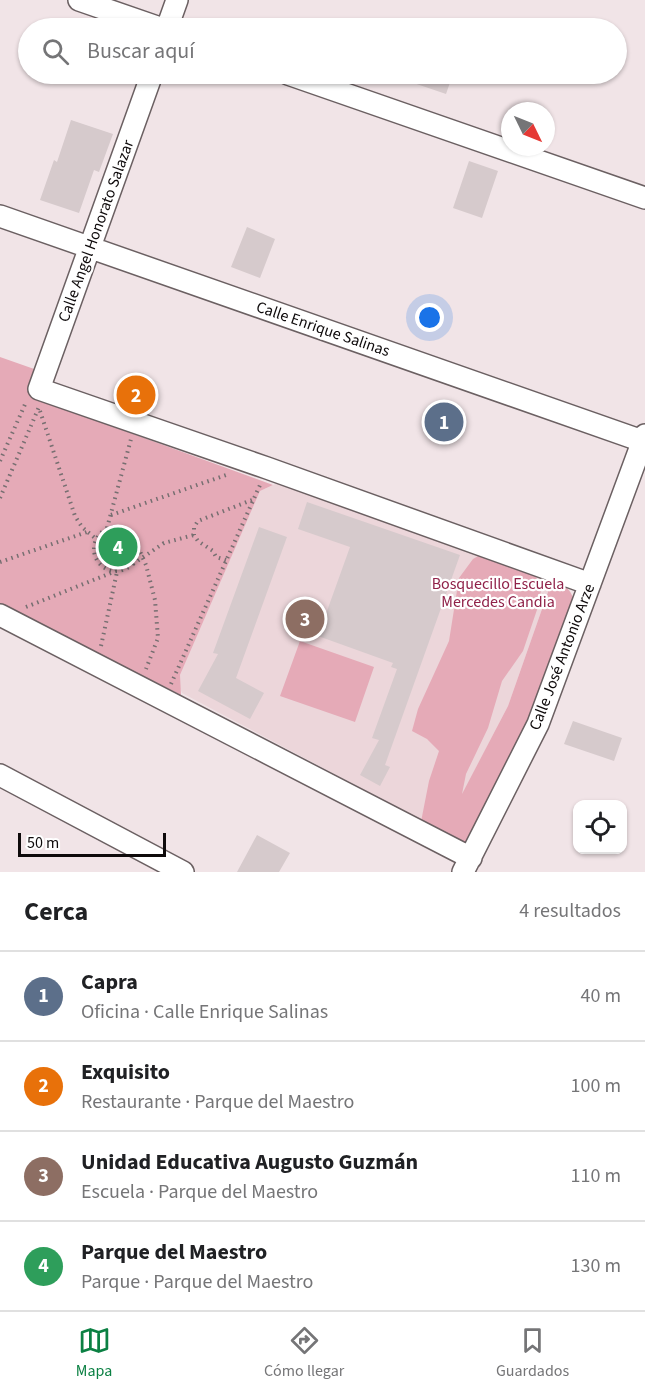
<!DOCTYPE html>
<html lang="es">
<head>
<meta charset="utf-8">
<style>
	:root { --surface:#fff; --page:#f2f2f2; --text:#202124; --muted:#757577; --line:#e0e0e0; --accent:#0b8043 }
	body { margin:0; font-family:"Source Sans 3",sans-serif; background:var(--page); color:var(--text) }
	.controls { position:absolute; right:18px; bottom:18px; display:grid; overflow:hidden; border-radius:12px; box-shadow:0 2px 4px #0004 }
	.controls button { width:54px; height:54px; display:grid; place-items:center; padding:0; border:0; border-bottom:2px solid var(--line); background:var(--surface); color:var(--text); font:30px sans-serif }
	.compass { position:absolute; left:501px; top:102px; width:54px; height:54px; border-radius:50%; background:var(--surface); box-shadow:0 2px 4px #0004; rotate:133deg }
	.scale { position:absolute; left:18px; bottom:15px; width:148px; box-sizing:border-box; padding-left:6px; border:3px solid #0e0a0b; border-top:0; font-size:16px; line-height:21px; white-space:nowrap; color:#0e0a0b; -webkit-text-stroke:4px #fff; paint-order:stroke }
	.you { position:absolute; left:430px; top:318px; width:21px; height:21px; margin:-15px; border:4px solid #fff; border-radius:50%; background:#1a73e8; box-shadow:0 0 0 9px #1a73e833 }
	.badge { display:grid; place-items:center; width:39px; height:39px; border-radius:50%; background:var(--accent); color:#fff; font-size:20px; font-weight:700 }
	.pin { position:absolute; translate:-50% -50%; border:3px solid #fff; box-shadow:0 2px 6px #0006 }
	.list { margin:0; padding:0; list-style:none }
	h2 { display:flex; justify-content:space-between; align-items:center; height:78px; margin:0; padding:0 24px; font-size:26px }
	h2 small { font-size:20px; font-weight:400; color:var(--muted) }
	.list li { display:grid; grid-template-columns:39px 1fr auto; gap:18px; align-items:center; box-sizing:border-box; height:90px; padding:0 24px; border-top:2px solid var(--line) }
	.list b { display:block; font-size:22px; white-space:nowrap }
	.list p { margin:0; font-size:20px; white-space:nowrap; color:var(--muted) }
	.list em { font-size:20px; font-style:normal; color:var(--muted) }
	.icon { flex:none; width:33px; height:33px; fill:none; stroke:currentColor; stroke-width:2; stroke-linecap:round; stroke-linejoin:round }
	.map { position:relative; flex:none; width:645px; height:872px; overflow:hidden }
	.search { position:absolute; background:var(--surface); box-shadow:0 2px 4px #0004; left:18px; right:18px; top:18px; height:66px; display:flex; align-items:center; gap:15px; box-sizing:border-box; padding:0 21px; border-radius:33px; color:var(--muted); font-size:22px }
	.sheet { height:438px; background:var(--surface) }
	nav { display:flex; justify-content:space-around; align-items:center; box-sizing:border-box; height:84px; border-top:2px solid var(--line); background:var(--surface); font-size:16px; color:var(--muted) }
	nav a { display:grid; justify-items:center; gap:3px }
	nav .on { color:var(--accent) }
	.map>svg:first-child { display:block }
	.built { fill:#ecd6da }
	.green { fill:#e5aab7 }
	.building { fill:#d6cacc }
	.lines { fill:none; stroke-linecap:round; stroke-linejoin:round }
	.minor-casing { stroke:#6b6062; stroke-width:24 }
	.path { stroke:#776f71; stroke-width:4; stroke-dasharray:1.5 4.5; stroke-linecap:butt }
	.minor { stroke:#fff; stroke-width:21 }
	.labels { text-anchor:middle; dominant-baseline:central; stroke-width:4.5; stroke-linejoin:round; paint-order:stroke }
	.street-label { font-size:16px; fill:#0e0a0b; stroke:#fff }
	.park-label { font-size:16px; fill:#902249; stroke:#fff }
</style>
</head>
<body>
<div class="map">
<svg width="645" height="872" viewBox="0 0 645 872">
	<rect width="100%" height="100%" fill="#f1e4e7"/>
	<path class="built" d="M 280,482 L 542,575 L 547,584 L 548,592 L 508,706 L 448,822 L 434,827 L 182,693 L 178,684 L 180,675 L 260,491 Z"/>
	<path class="green" d="M 0,357 L 37,370 L 29,396 L 273,485 L 260,491 L 180,675 L 181,695 L 0,604 Z
		M 497,545 L 524,556 L 540,584 L 541,598 L 523,651 L 502,681 L 488,728 L 466,774 L 462,794 L 508,706 L 548,592 L 547,584 L 542,575 C 558,582 572,585 575,605 L 538,710 L 470,841 L 462,844 L 418,837 L 429,781 L 439,751 L 427,739 L 412,731 L 418,709 L 449,641 L 459,578 L 473,559 Z
		M 300,641 L 374,667 L 355,722 L 280,696 Z"/>
	<path class="building" d="M 393,74 L 453,74 L 446,94 L 393,76 Z
		M 71,120 L 113,134 L 99,172 L 94,170 L 79,213 L 40,200 L 54,160 L 57,162 Z
		M 469,161 L 498,171 L 482,218 L 453,208 Z
		M 247,227 L 275,239 L 260,278 L 231,267 Z
		M 307,502 L 460,555 L 385,765 L 390,767 L 380,786 L 360,775 L 379,740 L 372,738 L 397,669 L 391,667 L 393,663 L 318,636 L 350,547 L 298,529 Z
		M 259,527 L 287,537 L 236,678 L 264,693 L 250,719 L 198,691 L 218,654 L 213,653 Z
		M 573,721 L 622,738 L 614,761 L 564,744 Z
		M 257,835 L 290,853 L 279,872 L 237,872 Z"/>
	<g class="lines">
		<defs>
			<path id="minor" d="M 79,0 L 160,28
				M 167,28 L 177,0
				M 152,74 L 39,389 L 267,468 L 590,584
				M 288,74 L 645,198
				M 0,216 L 645,442
				M 0,615 L 471,858
				M 0,775 L 183,872
				M 463,872 L 538,724 L 645,435"/>
		</defs>
		<use href="#minor" class="minor-casing"/>
		<path class="path" d="M 40,411 L 75,516 L 82,527 L 96,539
			M 0,461 L 26,402
			M 0,498 L 39,407
			M 111,515 L 226,475
			M94 549a22 22 0 1 1 44 0a22 22 0 1 1-44 0Z
			M 107,528 L 131,439
			M 138,547 L 146,565 L 155,600 L 158,638 L 146,669
			M 226,560 L 216,557 L 213,551 L 198,541 L 194,535 L 194,527 L 198,521 L 252,500
			M 0,562 L 87,532
			M 133,564 L 164,543 L 194,535
			M 26,607 L 116,571
			M 101,646 L 117,572
			M 171,684 L 260,485"/>
		<use href="#minor" class="minor"/>
	</g>
	<g class="labels">
		<g class="street-label">
			<text transform="translate(96 231) rotate(-70)">Calle Angel Honorato Salazar</text>
			<text transform="translate(323 329) rotate(19)">Calle Enrique Salinas</text>
			<text transform="translate(562 657) rotate(-69)">Calle José Antonio Arze</text>
		</g>
		<g class="park-label">
			<text x="498" y="584">Bosquecillo Escuela<tspan x="498" dy="18">Mercedes Candia</tspan></text>
		</g>
	</g>
</svg>
<div class="controls">
<button><svg class="icon" aria-label="locate" viewBox="0 0 24 24"><circle cx="12" cy="12" r="6"/><path d="M12 2v4M12 18v4M2 12h4M18 12h4"/></svg></button>
</div>
<svg class="compass" viewBox="-18 -18 36 36"><path d="M0-13l5 13h-10z" fill="#e53935"/><path d="M0 13l5-13h-10z" fill="#757577"/></svg>
<div class="scale">50 m</div>
<div class="you"></div>
<div class="pin badge" style="left:444px;top:422px;background:#5c6f8a">1</div>
<div class="pin badge" style="left:136px;top:395px;background:#e8710a">2</div>
<div class="pin badge" style="left:305px;top:619px;background:#8d6e63">3</div>
<div class="pin badge" style="left:118px;top:547px;background:#2e9e5b">4</div>
<div class="search"><svg class="icon" aria-label="search" viewBox="0 0 24 24"><circle cx="10" cy="10" r="6"/><path d="M15 15l6 6"/></svg>Buscar aquí</div>
</div>
<section class="sheet">
<h2>Cerca<small>4 resultados</small></h2>
<ul class="list">
<li><span class="badge" style="background:#5c6f8a">1</span><div><b>Capra</b><p>Oficina · Calle Enrique Salinas</p></div><em>40 m</em></li>
<li><span class="badge" style="background:#e8710a">2</span><div><b>Exquisito</b><p>Restaurante · Parque del Maestro</p></div><em>100 m</em></li>
<li><span class="badge" style="background:#8d6e63">3</span><div><b>Unidad Educativa Augusto Guzmán</b><p>Escuela · Parque del Maestro</p></div><em>110 m</em></li>
<li><span class="badge" style="background:#2e9e5b">4</span><div><b>Parque del Maestro</b><p>Parque · Parque del Maestro</p></div><em>130 m</em></li>
</ul>
</section>
<nav>
<a class="on"><svg class="icon" aria-label="map" viewBox="0 0 24 24"><path d="M3 6l6-2 6 2 6-2v14l-6 2-6-2-6 2zM9 4v14M15 6v14"/></svg>Mapa</a>
<a><svg class="icon" aria-label="directions" viewBox="0 0 24 24"><path d="M12 3l9 9-9 9-9-9zM9 14v-3h6M13 9l2 2-2 2"/></svg>Cómo llegar</a>
<a><svg class="icon" aria-label="saved" viewBox="0 0 24 24"><path d="M7 4h10v16l-5-4-5 4z"/></svg>Guardados</a>
</nav>
</body>
</html>
